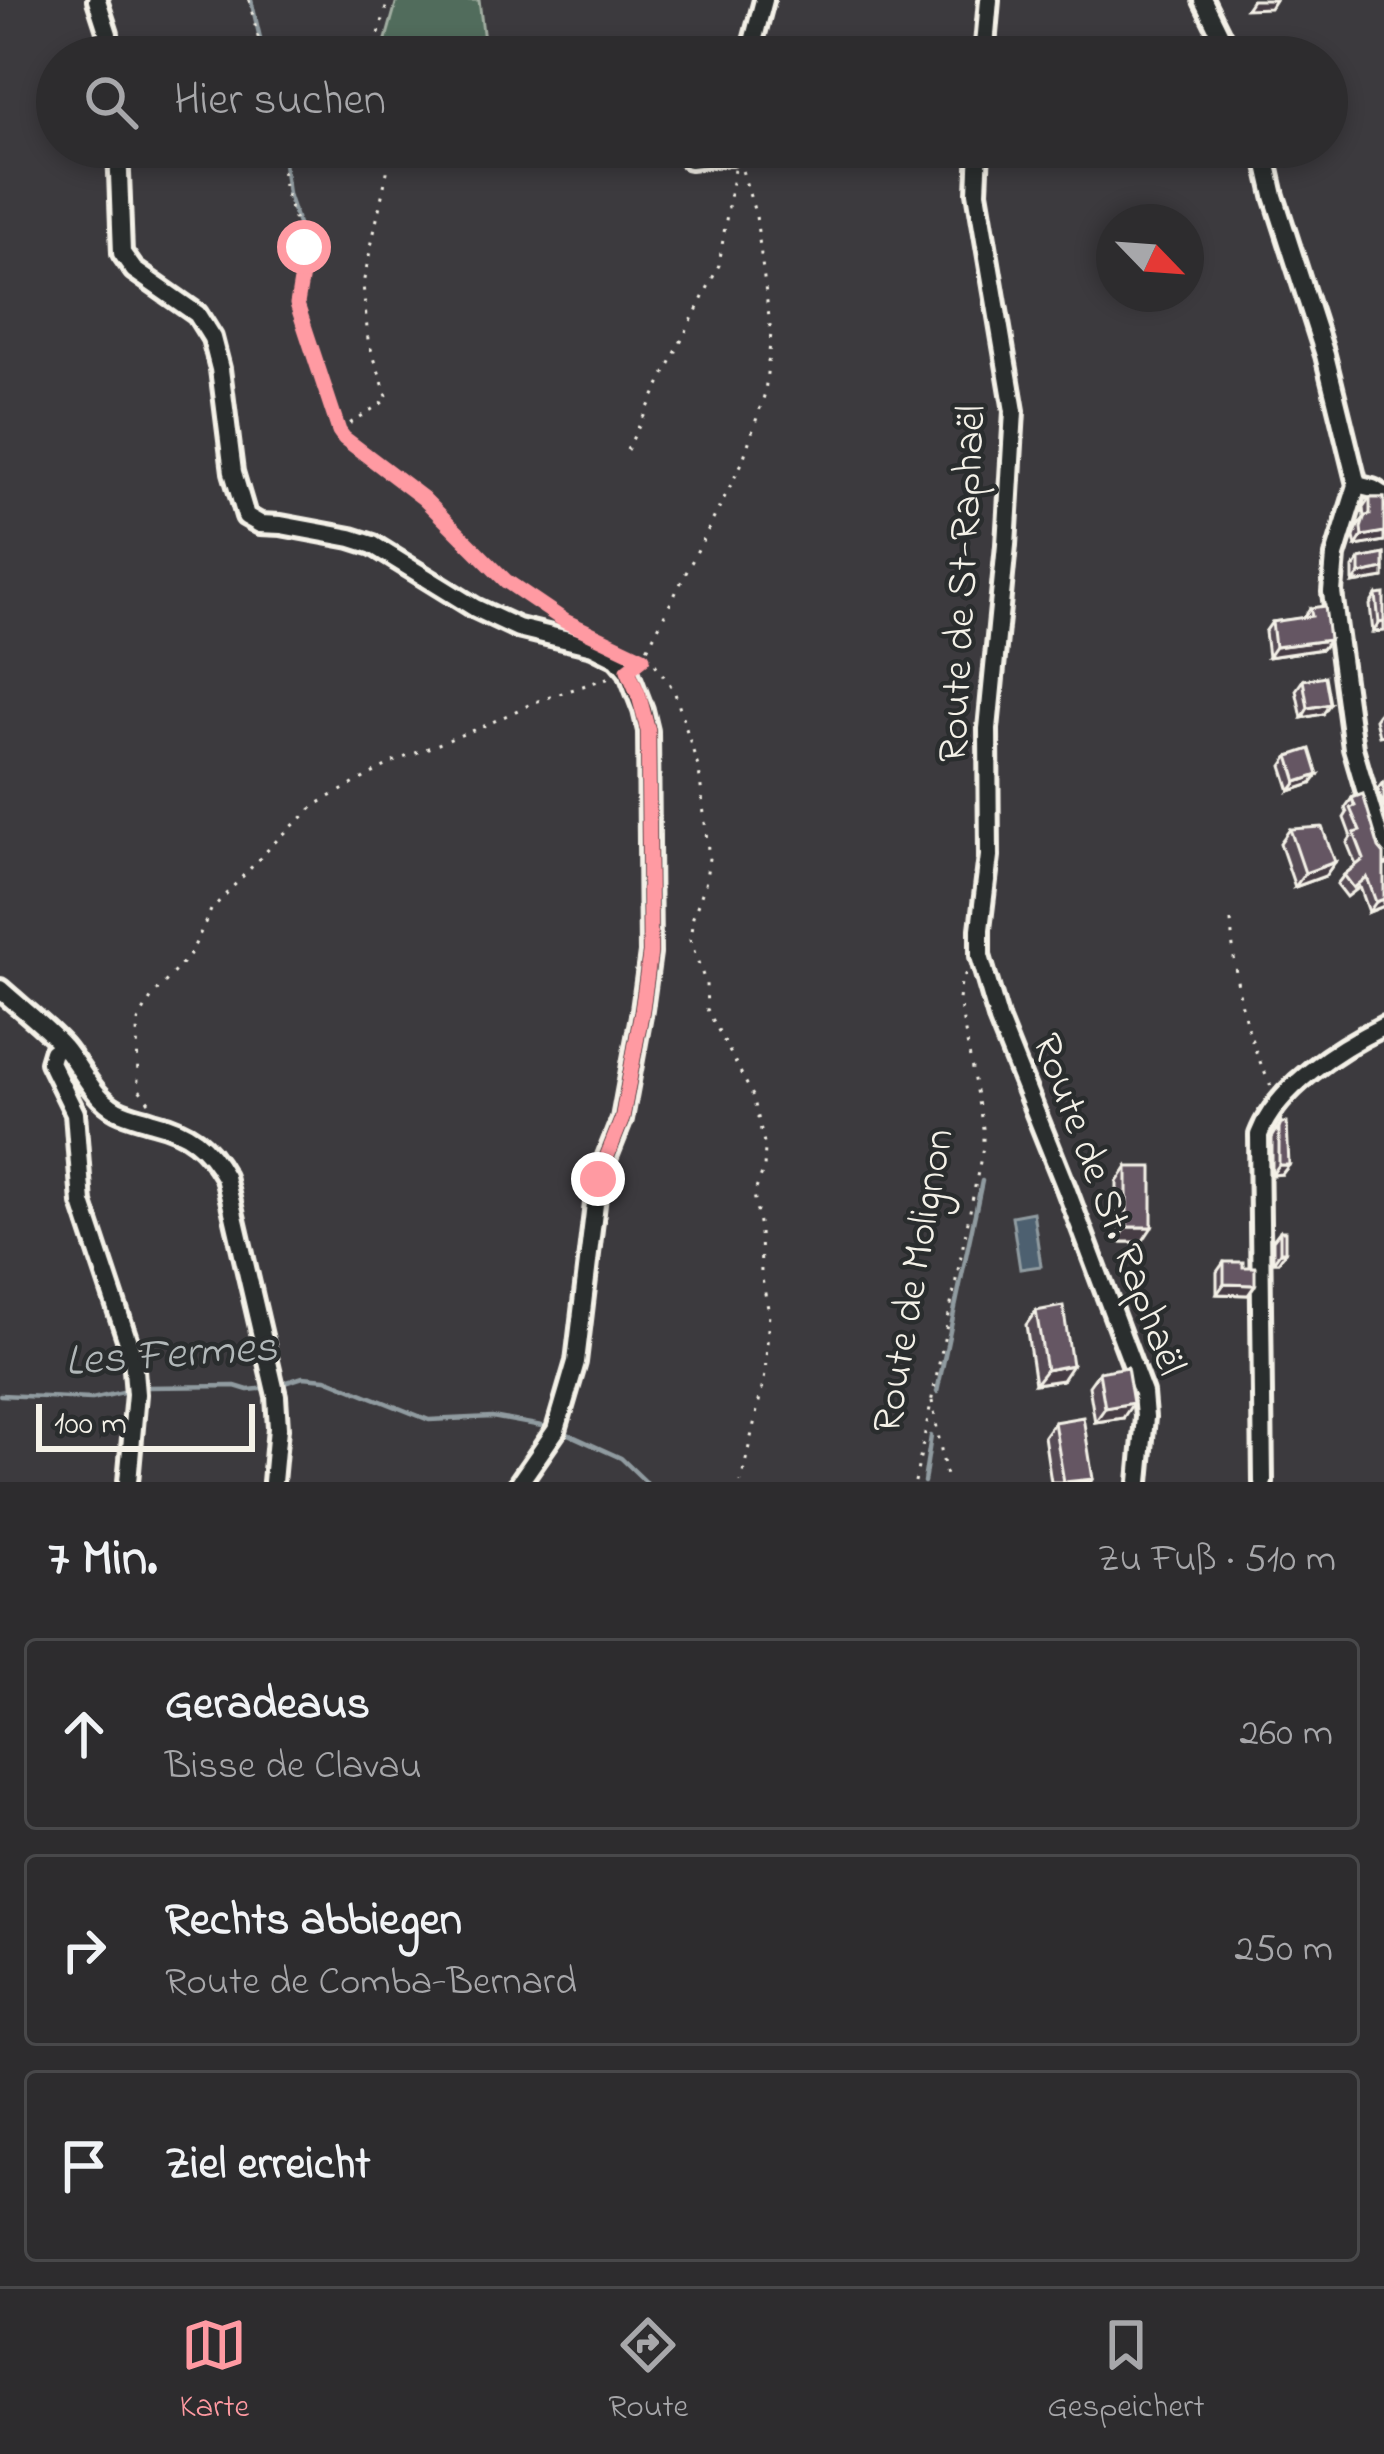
<!DOCTYPE html>
<html lang="de">
<head>
<meta charset="utf-8">
<style>
	:root { --surface:#2d2c2e; --page:#353436; --text:#f1f3f6; --muted:#a7a7aa; --line:#48484a; --accent:#ff9aa2 }
	body { margin:0; font-family:"Indie Flower",sans-serif; background:var(--page); color:var(--text) }
	.compass { position:absolute; left:1096px; top:204px; width:108px; height:108px; border-radius:50%; background:var(--surface); box-shadow:0 6px 18px #0003; rotate:115deg }
	.scale { position:absolute; left:36px; bottom:30px; width:219px; box-sizing:border-box; padding-left:12px; border:6px solid #f4f1e8; border-top:0; font-size:33px; line-height:42px; white-space:nowrap; color:#f4f1e8; -webkit-text-stroke:9px #2a2d2e; paint-order:stroke }
	.stop { position:absolute; width:36px; height:36px; margin:-27px; border:9px solid #ff9aa2; border-radius:50%; background:#fff }
	.stop.end { background:#ff9aa2; border-color:#fff; box-shadow:0 3px 12px #0008 }
	.list { margin:0; padding:0; list-style:none }
	h2 { display:flex; justify-content:space-between; align-items:center; height:156px; margin:0; padding:0 48px; font-size:51px }
	h2 small { font-size:39px; font-weight:400; color:var(--muted) }
	.list li { display:grid; grid-template-columns:78px 1fr auto; gap:36px; align-items:center; box-sizing:border-box; height:192px; margin:0 24px 24px; padding:0 24px; border:3px solid var(--line); border-radius:12px }
	.list b { display:block; font-size:45px; white-space:nowrap }
	.list p { margin:0; font-size:39px; white-space:nowrap; color:var(--muted) }
	.list em { font-size:39px; font-style:normal; color:var(--muted) }
	.icon { flex:none; width:66px; height:66px; fill:none; stroke:currentColor; stroke-width:2; stroke-linecap:round; stroke-linejoin:round }
	.map { position:relative; flex:none; width:1384px; height:1482px; overflow:hidden }
	.search { position:absolute; background:var(--surface); box-shadow:0 6px 18px #0003; left:36px; right:36px; top:36px; height:132px; display:flex; align-items:center; gap:30px; box-sizing:border-box; padding:0 42px; border-radius:66px; color:var(--muted); font-size:45px }
	.sheet { height:804px; background:var(--surface) }
	nav { display:flex; justify-content:space-around; align-items:center; box-sizing:border-box; height:168px; border-top:3px solid var(--line); background:var(--surface); font-size:33px; color:var(--muted) }
	nav a { display:grid; justify-items:center; gap:6px }
	nav .on { color:var(--accent) }
	.map>svg:first-child { display:block }
	.green { fill:#516c5b; stroke:#a2aea2; stroke-width:3 }
	.water { fill:#4d6170; stroke:#909ba0; stroke-width:3 }
	.lines { fill:none; stroke-linecap:round; stroke-linejoin:round }
	.stream { stroke:#909ba0; stroke-width:4.5 }
	.street-casing { stroke:#f4f1e8; stroke-width:26 }
	.path { stroke:#f4f1e8; stroke-width:3; stroke-dasharray:3 9; stroke-linecap:butt }
	.street { stroke:#2a2d2e; stroke-width:16 }
	.wall { fill:#574b55; stroke:#f4f1e8; stroke-width:3 }
	.shaded-wall { fill:#473d45; stroke:#f4f1e8; stroke-width:3 }
	.building { fill:#655763; stroke:#f4f1e8; stroke-width:3 }
	.route { stroke:#ff9aa2; stroke-width:15 }
	.labels { text-anchor:middle; dominant-baseline:central; stroke-width:9; stroke-linejoin:round; paint-order:stroke }
	.street-label { font-size:42px; fill:#f4f1e8; stroke:#2a2d2e }
	.water-label { font-size:45px; font-style:italic; fill:#b1b7b8; stroke:#2a2d2e }
</style>
</head>
<body>
<div class="map">
<svg width="1384" height="1482" viewBox="0 0 1384 1482">
	<rect width="100%" height="100%" fill="#3c3a3e"/>
	<filter id="ink" filterUnits="userSpaceOnUse"><feTurbulence type="fractalNoise" baseFrequency=".00833" numOctaves="2"/><feDisplacementMap in="SourceGraphic" scale="24" xChannelSelector="R" yChannelSelector="G"/><feConvolveMatrix kernelMatrix="1 2 1 2 8 2 1 2 1" color-interpolation-filters="sRGB"/></filter>
	<g filter="url(#ink)">
		<path class="green" d="M 397,0 L 479,0 L 484,41 L 476,57 L 381,57 Z"/>
		<path class="water" d="M 1033,1212 L 1041,1266 L 1020,1269 L 1012,1216 Z"/>
		<g class="lines">
			<path class="stream" d="M 251,0 L 260,38 L 262,57
				M 282,147 L 288,194 L 306,248 L 308,264
				M 281,1384 L 303,1377 L 326,1379 L 429,1420 L 492,1417 L 553,1428
				M 937,1392 L 982,1181
				M 0,1395 L 92,1399 L 145,1387 L 235,1386 L 248,1390 L 270,1388
				M 568,1434 L 621,1458 L 646,1482
				M 924,1482 L 931,1436"/>
			<defs>
				<path id="street" d="M 97,0 L 108,34 L 109,57
					M 1203,0 L 1231,57
					M 749,57 L 764,0
					M 984,57 L 989,0
					M 118,147 L 122,253 L 134,270 L 197,314 L 212,338 L 220,369 L 233,472 L 246,516 L 260,524 L 281,525 L 351,538 L 373,545 L 475,608 L 518,628 L 593,646 L 617,658 L 628,671 L 643,710 L 648,731 L 650,953 L 642,1010 L 622,1119 L 598,1179 L 576,1362 L 556,1430 L 520,1482
					M 979,147 L 977,192 L 1014,411 L 1006,545 L 988,729 L 989,856 L 980,929 L 980,956 L 999,1021 L 1066,1188 L 1143,1393 L 1145,1417 L 1139,1482
					M 1263,147 L 1274,196 L 1325,355 L 1357,485 L 1335,556 L 1332,592 L 1353,748 L 1384,854
					M 690,159 L 737,153 L 736,147
					M 1357,485 L 1373,489 L 1384,496
					M 0,989 C 21,1008 44,1025 63,1046 C 81,1067 92,1097 117,1110 C 129,1116 141,1118 153,1122 C 189,1131 207,1145 225,1177 L 276,1396 L 278,1428 L 273,1482
					M 62,1045 L 53,1052 L 50,1062 L 75,1113 L 82,1203 L 133,1357 L 136,1394 L 128,1482
					M 1263,1482 L 1259,1135 C 1277,1087 1339,1048 1384,1026"/>
			</defs>
			<use href="#street" class="street-casing"/>
			<path class="path" d="M 249,0 L 259,41 L 259,57
				M 373,57 L 388,0
				M 280,147 L 284,187 L 303,247 L 304,263 L 297,304 L 339,431 L 423,498 L 506,581 L 572,624
				M 340,430 L 388,399 L 368,340 L 363,284 L 387,172 L 387,147
				M 627,450 L 719,265 L 734,169
				M 634,653 L 655,664 L 674,690 L 699,770 L 709,858 L 705,885 L 693,917 L 690,940 L 706,984 L 707,1009 L 753,1096 L 765,1147 L 764,1169 L 754,1194 L 760,1229 L 761,1274 L 769,1313 L 765,1375 L 741,1482
				M 642,659 L 742,463 L 765,393 L 771,333 L 756,216 L 741,167
				M 1231,921 C 1235,986 1243,1029 1272,1088
				M 149,1102 L 138,1088 L 137,1023 L 151,998 L 191,953 L 211,910 L 277,840 L 317,804 L 393,762 L 486,725 L 535,702 L 613,676
				M 932,1401 L 947,1482
				M 915,1482 L 983,1147 L 983,1128 L 959,1000 L 961,982 L 967,971"/>
			<use href="#street" class="street"/>
		</g>
		<path class="wall" d="M 1370,498 L 1384,498 L 1384,541 L 1356,546 L 1354,537 L 1358,526 L 1364,518 L 1363,508 Z
			M 1384,554 L 1384,578 L 1353,583 L 1353,568 L 1360,559 Z
			M 1376,595 L 1384,631 L 1373,632 L 1370,605 Z
			M 1310,608 L 1329,640 L 1322,649 L 1268,657 L 1265,632 L 1272,622 L 1303,618 Z
			M 1303,680 L 1323,714 L 1302,718 L 1296,690 Z
			M 1382,709 L 1384,709 L 1384,735 L 1379,736 L 1375,719 Z
			M 1289,756 L 1311,784 L 1290,791 L 1282,766 Z
			M 1384,782 L 1384,809 L 1378,790 Z
			M 1352,798 L 1384,906 L 1369,912 L 1360,887 L 1347,897 L 1337,884 L 1344,875 L 1356,865 L 1347,843 L 1351,837 L 1344,818 L 1347,813 L 1345,808 Z
			M 1290,829 L 1335,862 L 1325,876 L 1295,887 L 1280,843 Z
			M 1281,1123 L 1289,1165 L 1282,1174 L 1272,1175 L 1272,1138 Z
			M 1127,1167 L 1142,1242 L 1117,1242 L 1117,1182 Z
			M 1280,1231 L 1285,1252 L 1278,1262 L 1273,1262 L 1273,1240 Z
			M 1224,1262 L 1243,1267 L 1248,1295 L 1217,1294 L 1217,1272 Z
			M 1036,1311 L 1062,1380 L 1035,1384 L 1026,1325 Z
			M 1099,1372 L 1123,1418 L 1095,1422 L 1089,1386 Z
			M 1054,1422 L 1093,1479 L 1090,1482 L 1051,1482 L 1044,1436 Z"/>
		<path class="shaded-wall" d="M 1252,0 L 1275,0 L 1270,8 L 1246,9 Z
			M 1384,532 L 1384,541 L 1356,546 L 1362,536 Z
			M 1384,569 L 1384,578 L 1353,583 L 1360,574 Z
			M 1384,622 L 1384,631 L 1373,632 L 1379,623 Z
			M 1329,640 L 1322,649 L 1268,657 L 1275,647 Z
			M 1330,704 L 1323,714 L 1302,718 L 1308,708 Z
			M 1318,775 L 1311,784 L 1290,791 L 1297,782 Z
			M 1335,862 L 1325,876 L 1295,887 L 1305,873 Z
			M 1384,899 L 1384,906 L 1369,912 L 1376,902 Z
			M 1279,1165 L 1289,1165 L 1282,1174 L 1272,1175 Z
			M 1127,1227 L 1152,1227 L 1142,1242 L 1117,1242 Z
			M 1280,1252 L 1285,1252 L 1278,1262 L 1273,1262 Z
			M 1224,1284 L 1255,1285 L 1248,1295 L 1217,1294 Z
			M 1072,1365 L 1062,1380 L 1035,1384 L 1046,1370 Z
			M 1133,1403 L 1123,1418 L 1095,1422 L 1105,1408 Z"/>
		<path class="building" d="M 1370,498 L 1384,498 L 1384,532 L 1362,536 L 1361,528 L 1365,516 L 1370,515 Z
			M 1384,554 L 1384,569 L 1360,574 L 1360,559 Z
			M 1384,594 L 1384,622 L 1379,623 L 1376,595 Z
			M 1325,606 L 1329,640 L 1275,647 L 1272,622 L 1312,616 L 1310,608 Z
			M 1325,676 L 1330,704 L 1308,708 L 1303,680 Z
			M 1310,749 L 1318,775 L 1297,782 L 1289,756 Z
			M 1363,794 L 1379,848 L 1384,854 L 1384,899 L 1376,902 L 1367,877 L 1354,888 L 1344,875 L 1364,859 L 1354,833 L 1360,831 L 1350,808 L 1355,806 L 1352,798 Z
			M 1322,827 L 1335,862 L 1305,873 L 1290,829 Z
			M 1281,1123 L 1287,1123 L 1289,1165 L 1279,1165 L 1279,1128 Z
			M 1127,1167 L 1152,1167 L 1152,1227 L 1127,1227 Z
			M 1280,1231 L 1285,1231 L 1285,1252 L 1280,1252 Z
			M 1224,1262 L 1243,1262 L 1243,1267 L 1255,1267 L 1255,1285 L 1224,1284 Z
			M 1063,1306 L 1072,1365 L 1046,1370 L 1036,1311 Z
			M 1127,1367 L 1133,1403 L 1105,1408 L 1099,1372 Z
			M 1083,1417 L 1093,1479 L 1064,1482 L 1054,1422 Z"/>
	</g>
	<g class="lines" filter="url(#ink)">
		<path class="route" d="M 304,247 L 304,263 L 297,304 L 339,431 L 344,438 L 423,498 L 506,581 L 565,621 L 643,658 L 628,670 L 639,696 L 648,731 L 650,953 L 642,1010 L 622,1119 L 598,1179"/>
	</g>
	<g class="labels">
		<g class="street-label">
			<text transform="translate(964 584) rotate(-87)">Route de St-Raphaël</text>
			<text transform="translate(1107 1205) rotate(69)">Route de St. Raphaël</text>
			<text transform="translate(915 1281) rotate(-80)">Route de Molignon</text>
		</g>
		<g class="water-label">
			<text transform="translate(171 1356) rotate(-4)">Les Fermes</text>
		</g>
	</g>
</svg>
<svg class="compass" viewBox="-18 -18 36 36"><path d="M0-13l5 13h-10z" fill="#e53935"/><path d="M0 13l5-13h-10z" fill="#a7a7aa"/></svg>
<div class="scale">100 m</div>
<div class="stop" style="left:304px;top:247px"></div>
<div class="stop end" style="left:598px;top:1179px"></div>
<div class="search"><svg class="icon" aria-label="search" viewBox="0 0 24 24"><circle cx="10" cy="10" r="6"/><path d="M15 15l6 6"/></svg>Hier suchen</div>
</div>
<section class="sheet">
<h2>7 Min.<small>Zu Fuß · 510 m</small></h2>
<ul class="list">
<li><svg class="icon" aria-label="ahead" viewBox="0 0 24 24"><path d="M12 20V5M6 11l6-6 6 6"/></svg><div><b>Geradeaus</b><p>Bisse de Clavau</p></div><em>260 m</em></li>
<li><svg class="icon" aria-label="right" viewBox="0 0 24 24"><path d="M7 20v-9h11M14 6l5 5-5 5"/></svg><div><b>Rechts abbiegen</b><p>Route de Comba-Bernard</p></div><em>250 m</em></li>
<li><svg class="icon" aria-label="arrive" viewBox="0 0 24 24"><path d="M6 21V4h12l-3 4 3 4H6"/></svg><div><b>Ziel erreicht</b></div></li>
</ul>
</section>
<nav>
<a class="on"><svg class="icon" aria-label="map" viewBox="0 0 24 24"><path d="M3 6l6-2 6 2 6-2v14l-6 2-6-2-6 2zM9 4v14M15 6v14"/></svg>Karte</a>
<a><svg class="icon" aria-label="directions" viewBox="0 0 24 24"><path d="M12 3l9 9-9 9-9-9zM9 14v-3h6M13 9l2 2-2 2"/></svg>Route</a>
<a><svg class="icon" aria-label="saved" viewBox="0 0 24 24"><path d="M7 4h10v16l-5-4-5 4z"/></svg>Gespeichert</a>
</nav>
</body>
</html>
